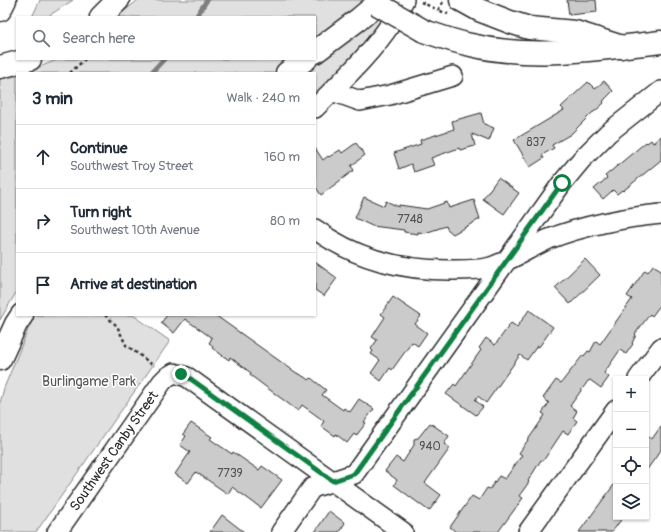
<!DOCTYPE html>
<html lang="en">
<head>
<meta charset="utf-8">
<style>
	:root { --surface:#fff; --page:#f2f2f3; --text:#1f2937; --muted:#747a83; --line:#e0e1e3 }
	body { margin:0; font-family:Pangolin,sans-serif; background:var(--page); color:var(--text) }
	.controls { position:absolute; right:12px; bottom:12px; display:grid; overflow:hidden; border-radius:0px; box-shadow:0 1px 3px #0004 }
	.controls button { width:36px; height:36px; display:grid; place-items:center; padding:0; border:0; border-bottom:1px solid var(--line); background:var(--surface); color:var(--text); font:20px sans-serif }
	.stop { position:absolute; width:12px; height:12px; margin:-9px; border:3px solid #0b8043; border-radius:50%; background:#fff }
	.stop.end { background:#0b8043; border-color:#fff; box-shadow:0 1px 4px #0008 }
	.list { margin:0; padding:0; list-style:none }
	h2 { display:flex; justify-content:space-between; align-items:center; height:52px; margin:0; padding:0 16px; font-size:17px }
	h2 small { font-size:13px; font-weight:400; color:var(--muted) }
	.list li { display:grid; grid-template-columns:26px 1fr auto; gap:12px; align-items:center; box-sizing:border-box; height:64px; padding:0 16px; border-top:1px solid var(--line) }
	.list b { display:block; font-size:15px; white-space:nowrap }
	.list p { margin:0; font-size:13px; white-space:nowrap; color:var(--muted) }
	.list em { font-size:13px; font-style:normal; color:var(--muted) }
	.icon { flex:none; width:22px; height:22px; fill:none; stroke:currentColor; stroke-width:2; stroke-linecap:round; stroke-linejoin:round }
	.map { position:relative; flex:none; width:661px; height:532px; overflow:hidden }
	.search { position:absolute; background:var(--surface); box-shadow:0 1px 3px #0004; left:16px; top:16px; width:300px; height:44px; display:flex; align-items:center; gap:10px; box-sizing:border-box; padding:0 14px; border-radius:0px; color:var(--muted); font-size:15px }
	.panel { position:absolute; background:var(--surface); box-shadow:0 1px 3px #0004; left:16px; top:72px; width:300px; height:244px; border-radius:0px }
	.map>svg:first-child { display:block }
	.green { fill:#e0e0e0; stroke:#868686 }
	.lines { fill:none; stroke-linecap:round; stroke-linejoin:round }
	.stream { stroke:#7e7e7e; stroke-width:5 }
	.building { fill:#cbcbcb; stroke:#2b2b2b }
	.street-casing { stroke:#2b2b2b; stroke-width:22 }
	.secondary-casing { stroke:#2b2b2b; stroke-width:25 }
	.highway-casing { stroke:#2b2b2b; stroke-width:25 }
	.path { stroke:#2b2b2b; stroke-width:2.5; stroke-dasharray:3 3; stroke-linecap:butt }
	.street { stroke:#fff; stroke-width:19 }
	.secondary { stroke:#fff; stroke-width:22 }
	.highway { stroke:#fff; stroke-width:22 }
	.secondary-bridge-casing { stroke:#2b2b2b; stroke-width:25; stroke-linecap:butt }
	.secondary-bridge { stroke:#fff; stroke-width:22 }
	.route { stroke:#0b8043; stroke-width:5 }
	.labels { text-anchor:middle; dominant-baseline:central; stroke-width:3; stroke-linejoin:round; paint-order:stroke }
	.number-label { font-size:12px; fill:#535353 }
	.park-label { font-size:14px; fill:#585858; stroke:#fff }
	.street-label { font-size:14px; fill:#2b2b2b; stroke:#fff }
</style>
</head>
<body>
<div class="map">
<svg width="661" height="532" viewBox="0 0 661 532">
	<rect width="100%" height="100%" fill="#fff"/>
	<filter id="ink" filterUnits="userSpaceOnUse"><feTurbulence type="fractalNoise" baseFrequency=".025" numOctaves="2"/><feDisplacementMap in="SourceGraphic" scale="8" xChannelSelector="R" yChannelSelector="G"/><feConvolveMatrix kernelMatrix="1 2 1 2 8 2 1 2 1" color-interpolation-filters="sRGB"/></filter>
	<g filter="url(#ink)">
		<path class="green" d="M 40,0 L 73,0 L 47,17 L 32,17 Z
			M 138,0 L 394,0 L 374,32 L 349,63 L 315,97 L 315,73 L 25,73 L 59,59 L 315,59 L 315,17 L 117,17 Z
			M 17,76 L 17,291 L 0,320 L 0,79 Z
			M 34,315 L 133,315 L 170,341 L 36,532 L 0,532 L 0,403 L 4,388 Z"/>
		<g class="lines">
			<path class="stream" d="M 196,17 L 207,0
				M 151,73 L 164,59"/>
		</g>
		<path class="building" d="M 567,0 L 596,0 L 597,12 L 569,15 Z
			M 604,81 L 613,91 L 605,99 L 603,102 L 604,103 L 594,112 L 593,112 L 571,134 L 552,145 L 554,148 L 542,155 L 544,158 L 530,167 L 514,140 L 564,110 L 561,107 L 588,82 L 595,89 Z
			M 481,113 L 484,124 L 494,128 L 489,141 L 472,134 L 475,146 L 460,150 L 459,148 L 431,158 L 434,165 L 414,172 L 411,164 L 399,169 L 394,153 L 421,144 L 420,140 L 454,129 L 452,121 Z
			M 661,136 L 661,160 L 623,191 L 622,190 L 617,194 L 613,190 L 603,199 L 594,189 L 607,178 L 605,176 L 646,142 L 647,143 L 651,140 L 653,143 Z
			M 356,143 L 365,155 L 351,166 L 354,170 L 321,195 L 315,186 L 315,148 L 323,160 L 328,156 L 329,157 L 340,150 L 342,153 Z
			M 498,178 L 519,193 L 504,214 L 483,199 Z
			M 364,197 L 384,206 L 386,201 L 399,207 L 399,205 L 427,209 L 447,202 L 449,208 L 474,200 L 480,219 L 453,234 L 447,229 L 446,226 L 425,233 L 418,232 L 418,234 L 404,232 L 404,230 L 372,226 L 355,218 Z
			M 585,259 L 600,275 L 570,304 L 555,288 Z
			M 315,262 L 337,278 L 324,296 L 315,290 Z
			M 653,265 L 661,270 L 661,304 L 652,316 L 650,314 L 635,334 L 636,335 L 632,343 L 633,344 L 626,354 L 620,350 L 604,373 L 609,377 L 601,388 L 590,380 L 588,381 L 570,406 L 577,411 L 573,418 L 577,421 L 568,434 L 563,431 L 543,461 L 541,460 L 528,481 L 529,482 L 519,496 L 523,498 L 498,532 L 456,532 L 450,527 L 472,496 L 479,500 L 487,488 L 490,489 L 499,476 L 505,479 L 522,455 L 519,453 L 545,415 L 542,413 L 549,403 L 543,398 L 556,380 L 561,383 L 583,355 L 584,356 L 588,351 L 590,352 L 596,341 L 600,344 L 632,299 L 627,296 L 645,270 L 648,272 Z
			M 393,297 L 421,316 L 415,324 L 427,333 L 418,346 L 412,342 L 392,370 L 390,368 L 381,381 L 371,373 L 380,360 L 371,354 L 373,351 L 371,349 L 377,340 L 372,337 L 385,317 L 381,314 Z
			M 529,310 L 553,327 L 539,347 L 537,346 L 527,360 L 520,355 L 486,403 L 478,396 L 475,400 L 483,407 L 476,415 L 446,394 L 454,384 L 456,386 L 481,350 L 479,348 L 486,338 L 495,345 L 511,323 L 517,327 Z
			M 167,315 L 215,315 L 298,374 L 298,373 L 309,380 L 311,378 L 326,390 L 322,395 L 343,410 L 344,408 L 350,412 L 359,399 L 374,409 L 364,422 L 366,423 L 356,436 L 354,434 L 347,443 L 336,434 L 335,436 L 321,426 L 324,421 L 302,405 L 298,411 L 250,375 L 251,373 L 230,357 L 229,360 L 212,348 L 213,346 L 209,343 L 212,338 L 185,319 L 174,333 L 161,323 Z
			M 191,423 L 212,437 L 210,439 L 232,454 L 233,452 L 259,470 L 262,466 L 282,480 L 261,508 L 232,487 L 228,494 L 196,472 L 188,483 L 175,474 L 190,452 L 180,445 L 186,436 L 183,434 Z
			M 430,423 L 449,436 L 444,444 L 450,448 L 425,483 L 441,495 L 429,511 L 394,485 L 397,480 L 385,471 L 396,457 L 403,462 L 414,445 L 414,439 L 418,438 Z
			M 661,426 L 661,450 L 646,471 L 646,435 L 652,439 Z
			M 616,482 L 616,514 L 614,517 L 623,517 L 612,532 L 579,532 Z
			M 329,511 L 345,523 L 339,532 L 315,532 Z
			M 222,515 L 244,532 L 210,532 Z"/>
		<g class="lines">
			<defs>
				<path id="street" d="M 332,91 L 360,101 L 390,95 L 453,76
					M 315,108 C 342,81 371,54 392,22 C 396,15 400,7 404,0
					M 315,229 C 355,259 405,271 455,270 C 467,270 480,270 491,267 C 512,260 529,248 549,239 C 582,226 626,217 661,214
					M 638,379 L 661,348
					M 57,532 L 162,382 L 167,377 L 174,373 L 187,377 L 403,532
					M 281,532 L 312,488 L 354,474 L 562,183 L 582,159 L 608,133 L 661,91
					M 528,532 L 616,410"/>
				<path id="secondary" d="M 424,31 C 439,36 455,42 471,45 C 533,60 598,49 661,42"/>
				<path id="highway" d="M 461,0 L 479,10 L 510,22 L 529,28 L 575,32 L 622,47
					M 0,10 L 5,0
					M 101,17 L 118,0
					M 315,52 L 359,19 L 377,4
					M 0,67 L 30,59
					M 287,73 L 306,59
					M 0,359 L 16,324 L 22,315"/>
			</defs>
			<use href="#street" class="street-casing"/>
			<use href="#secondary" class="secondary-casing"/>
			<use href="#highway" class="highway-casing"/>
			<path class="path" d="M 421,2 L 438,10
				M 443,2 L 438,10 L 448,14
				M 70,73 L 85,59
				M 105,315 L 117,326 L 126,345 L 154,366"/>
			<use href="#street" class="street"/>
			<use href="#secondary" class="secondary"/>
			<use href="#highway" class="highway"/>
			<defs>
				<path id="secondary-bridge" d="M 377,4 L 424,31"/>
			</defs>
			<use href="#secondary-bridge" class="secondary-bridge-casing"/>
			<use href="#secondary-bridge" class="secondary-bridge"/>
		</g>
	</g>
	<g class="lines" filter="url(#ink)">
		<path class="route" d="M 181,374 L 188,377 L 333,481 L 354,474 L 562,183"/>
	</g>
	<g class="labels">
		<g class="number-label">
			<text x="536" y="142">837</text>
			<text x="410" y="219">7748</text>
			<text x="430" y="446">940</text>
			<text x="230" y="473">7739</text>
		</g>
		<g class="park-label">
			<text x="89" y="381">Burlingame Park</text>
		</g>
		<g class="street-label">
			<text transform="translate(114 451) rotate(-55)">Southwest Canby Street</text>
		</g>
	</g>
</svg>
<div class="controls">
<button>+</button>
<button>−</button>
<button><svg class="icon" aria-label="locate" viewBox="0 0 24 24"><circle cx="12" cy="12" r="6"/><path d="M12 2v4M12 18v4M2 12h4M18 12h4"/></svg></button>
<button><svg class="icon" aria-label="layers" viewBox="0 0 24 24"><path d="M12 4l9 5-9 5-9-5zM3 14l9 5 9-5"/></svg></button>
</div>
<div class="stop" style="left:562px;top:183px"></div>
<div class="stop end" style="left:181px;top:374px"></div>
<div class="search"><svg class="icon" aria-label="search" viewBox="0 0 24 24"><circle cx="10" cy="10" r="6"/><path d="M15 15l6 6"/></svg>Search here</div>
<section class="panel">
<h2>3 min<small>Walk · 240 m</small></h2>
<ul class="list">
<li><svg class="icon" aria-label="ahead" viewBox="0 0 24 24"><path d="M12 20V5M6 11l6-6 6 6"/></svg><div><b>Continue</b><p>Southwest Troy Street</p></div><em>160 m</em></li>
<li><svg class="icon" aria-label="right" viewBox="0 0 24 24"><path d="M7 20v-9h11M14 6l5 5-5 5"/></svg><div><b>Turn right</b><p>Southwest 10th Avenue</p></div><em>80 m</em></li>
<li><svg class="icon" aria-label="arrive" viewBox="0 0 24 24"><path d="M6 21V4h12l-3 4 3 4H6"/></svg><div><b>Arrive at destination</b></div></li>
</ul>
</section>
</div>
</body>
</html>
